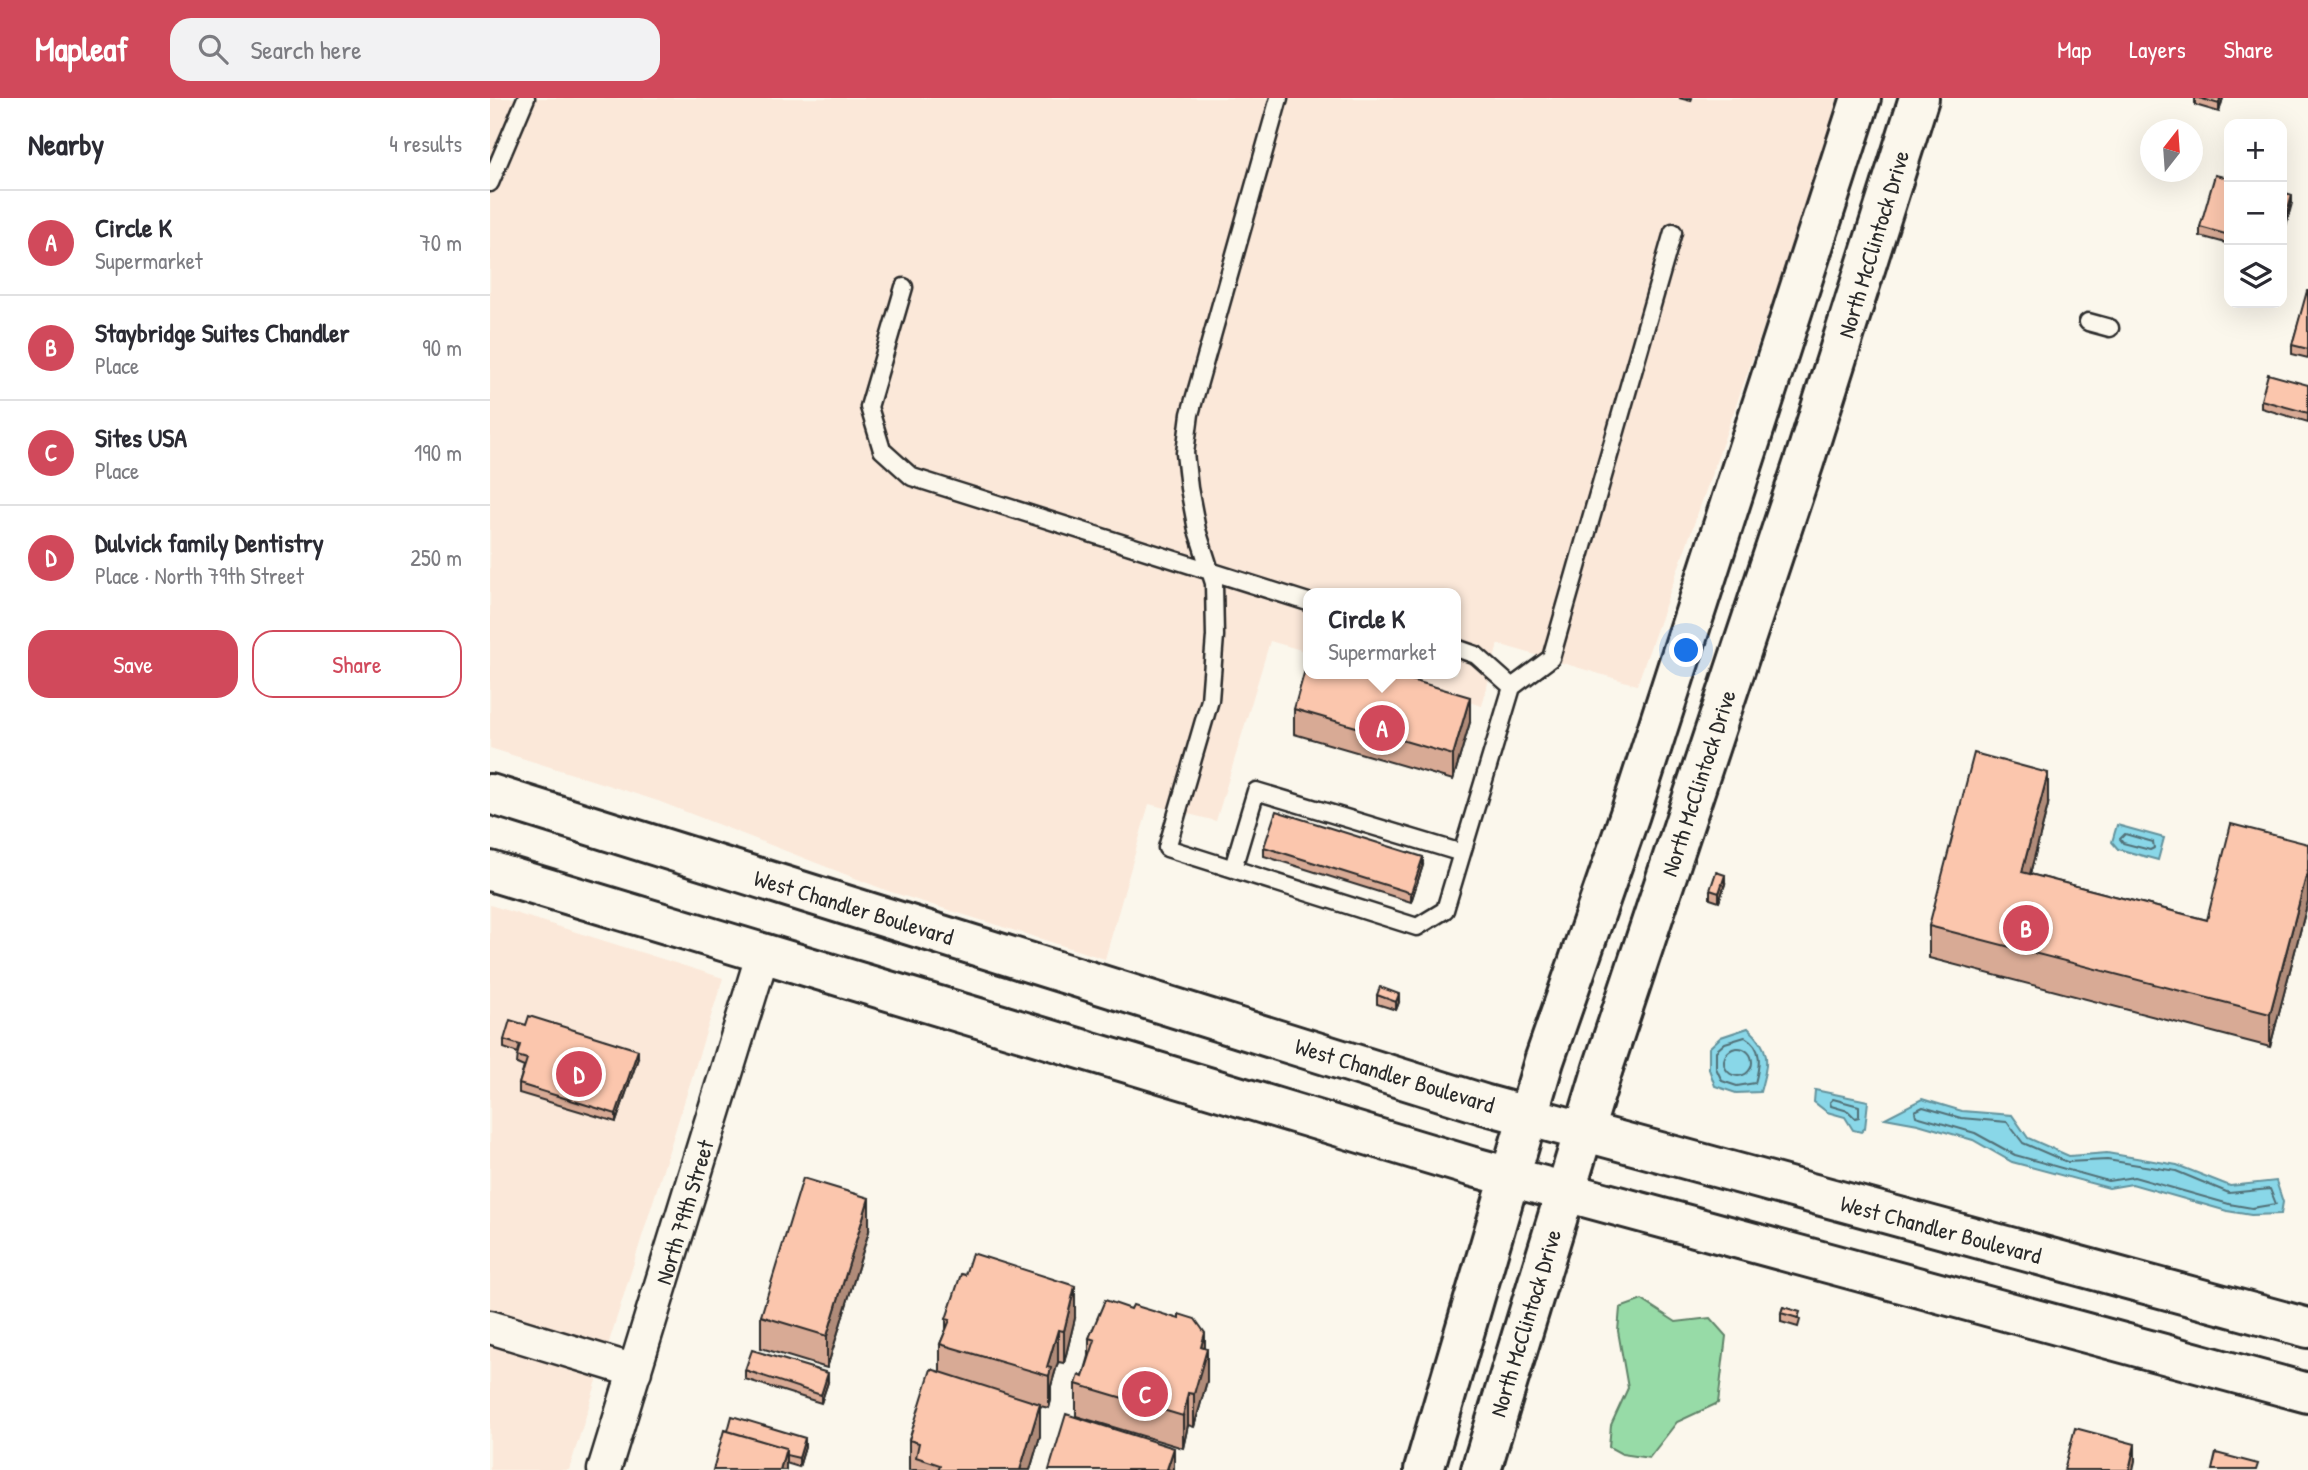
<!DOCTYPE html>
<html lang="en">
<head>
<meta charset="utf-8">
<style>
	:root { --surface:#fff; --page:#f2f2f3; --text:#2b2b33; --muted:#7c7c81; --line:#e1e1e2; --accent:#d1495b }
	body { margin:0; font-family:"Patrick Hand",sans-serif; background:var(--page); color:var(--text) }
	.controls { position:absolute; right:21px; top:21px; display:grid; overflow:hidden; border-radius:14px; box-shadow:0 7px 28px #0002 }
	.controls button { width:63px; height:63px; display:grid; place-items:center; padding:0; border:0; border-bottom:2px solid var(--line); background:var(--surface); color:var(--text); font:35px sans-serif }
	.compass { position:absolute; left:1650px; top:21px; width:63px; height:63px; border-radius:50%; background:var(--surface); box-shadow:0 7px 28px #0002; rotate:17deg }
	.you { position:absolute; left:1197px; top:553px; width:24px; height:24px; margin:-18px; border:5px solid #fff; border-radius:50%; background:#1a73e8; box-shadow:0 0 0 10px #1a73e833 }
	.badge { display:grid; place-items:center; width:46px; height:46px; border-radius:50%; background:var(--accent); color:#fff; font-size:23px; font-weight:700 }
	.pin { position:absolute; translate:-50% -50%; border:4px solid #fff; box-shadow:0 2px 7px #0006 }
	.popup { position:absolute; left:813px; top:490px; width:158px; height:91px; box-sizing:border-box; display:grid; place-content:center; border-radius:14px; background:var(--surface); filter:drop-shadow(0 2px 5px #0005); font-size:23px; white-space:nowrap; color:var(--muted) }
	.popup b { font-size:26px; color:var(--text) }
	.popup::after { content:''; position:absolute; left:50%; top:100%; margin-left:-14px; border:14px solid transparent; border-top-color:var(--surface) }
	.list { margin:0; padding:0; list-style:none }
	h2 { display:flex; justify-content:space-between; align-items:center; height:91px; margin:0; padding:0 28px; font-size:30px }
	h2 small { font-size:23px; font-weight:400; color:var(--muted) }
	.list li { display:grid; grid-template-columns:46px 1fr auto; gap:21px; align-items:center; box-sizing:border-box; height:105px; padding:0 28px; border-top:2px solid var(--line) }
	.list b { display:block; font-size:26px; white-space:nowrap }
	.list p { margin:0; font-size:23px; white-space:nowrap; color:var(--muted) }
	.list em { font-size:23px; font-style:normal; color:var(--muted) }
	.actions { display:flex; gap:14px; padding:21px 28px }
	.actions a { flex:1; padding:16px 0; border:2px solid var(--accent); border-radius:21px; text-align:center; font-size:24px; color:var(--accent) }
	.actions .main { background:var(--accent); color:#fff }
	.icon { flex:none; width:38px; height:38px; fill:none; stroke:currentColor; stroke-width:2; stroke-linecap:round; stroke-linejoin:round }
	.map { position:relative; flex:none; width:1818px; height:1372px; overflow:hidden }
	header { display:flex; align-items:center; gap:42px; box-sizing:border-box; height:98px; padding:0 35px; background:var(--accent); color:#fff }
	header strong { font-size:33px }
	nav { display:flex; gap:38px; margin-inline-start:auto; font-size:24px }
	.search { width:490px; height:63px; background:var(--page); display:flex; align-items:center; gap:18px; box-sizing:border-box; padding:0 24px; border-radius:21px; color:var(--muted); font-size:26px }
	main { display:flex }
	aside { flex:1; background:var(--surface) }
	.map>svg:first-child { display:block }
	.built { fill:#fbe8d9 }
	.green { fill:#97dba7; stroke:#618369; stroke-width:2 }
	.water { fill:#89d7e8; stroke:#63929c; stroke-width:2 }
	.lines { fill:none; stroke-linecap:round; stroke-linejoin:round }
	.shore { stroke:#517077; stroke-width:2 }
	.service-casing { stroke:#2b2b2b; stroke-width:21 }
	.minor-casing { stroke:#2b2b2b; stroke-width:37 }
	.secondary-casing { stroke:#2b2b2b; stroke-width:44 }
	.service { stroke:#fbf7ec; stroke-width:16 }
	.minor { stroke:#fbf7ec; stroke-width:32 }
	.secondary { stroke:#fbf7ec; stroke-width:38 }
	.wall { fill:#d8aa95; stroke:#2b2b2b; stroke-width:2 }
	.shaded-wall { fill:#b08b79; stroke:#2b2b2b; stroke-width:2 }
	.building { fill:#fbc6ad; stroke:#2b2b2b; stroke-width:2 }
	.labels { text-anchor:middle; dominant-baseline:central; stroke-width:5; stroke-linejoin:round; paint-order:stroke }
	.street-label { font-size:23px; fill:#2b2b2b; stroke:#fbf7ec }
</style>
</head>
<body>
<header>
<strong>Mapleaf</strong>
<div class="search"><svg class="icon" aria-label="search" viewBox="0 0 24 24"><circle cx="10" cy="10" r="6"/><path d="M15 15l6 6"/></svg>Search here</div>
<nav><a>Map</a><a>Layers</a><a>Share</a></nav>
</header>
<main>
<aside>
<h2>Nearby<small>4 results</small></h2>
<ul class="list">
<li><span class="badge">A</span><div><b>Circle K</b><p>Supermarket</p></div><em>70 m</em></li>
<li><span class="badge">B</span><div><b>Staybridge Suites Chandler</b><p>Place</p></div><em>90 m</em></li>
<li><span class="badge">C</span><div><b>Sites USA</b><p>Place</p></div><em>190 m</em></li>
<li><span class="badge">D</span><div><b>Dulvick family Dentistry</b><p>Place · North 79th Street</p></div><em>250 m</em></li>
</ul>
<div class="actions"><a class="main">Save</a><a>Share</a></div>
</aside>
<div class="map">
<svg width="1818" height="1372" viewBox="0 0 1818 1372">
	<rect width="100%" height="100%" fill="#fbf7ec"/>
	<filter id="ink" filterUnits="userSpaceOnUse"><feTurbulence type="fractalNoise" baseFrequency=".0143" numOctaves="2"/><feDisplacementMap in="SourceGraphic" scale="14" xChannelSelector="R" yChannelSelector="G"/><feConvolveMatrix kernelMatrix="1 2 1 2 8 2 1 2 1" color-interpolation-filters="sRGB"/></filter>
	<g filter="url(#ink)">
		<path class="built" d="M 0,0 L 1348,0 L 1307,135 L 1147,587 L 1008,546 L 992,608 L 888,576 L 966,576 L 966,495 L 818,495 L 818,554 L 780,543 L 726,723 L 659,706 L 615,861 L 398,793 L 168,703 L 0,650 Z
			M 0,807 L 233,880 L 79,1372 L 0,1372 Z"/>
		<path class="green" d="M 1152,1202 L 1186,1224 L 1220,1220 L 1236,1238 L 1228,1305 L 1187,1324 L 1159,1360 L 1132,1356 L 1119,1349 L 1121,1327 L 1138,1290 L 1128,1233 L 1130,1210 Z"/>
		<path class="water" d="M 1627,727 L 1674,740 L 1668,762 L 1628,751 L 1622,744 Z
			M 1258,930 C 1282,952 1278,964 1270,994 L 1246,995 L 1225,988 L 1219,971 L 1219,950 L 1231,939 Z
			M 1325,992 L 1378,1003 L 1375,1030 L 1371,1034 L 1363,1032 L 1355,1019 L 1337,1014 L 1324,1004 Z
			M 1432,1001 L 1472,1013 L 1522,1017 L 1538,1040 L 1579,1058 L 1617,1055 L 1687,1067 L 1740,1088 L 1786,1083 L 1793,1104 L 1791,1116 L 1761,1117 L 1737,1113 L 1642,1086 L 1619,1090 L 1522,1064 L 1483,1042 L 1428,1026 L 1395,1020 Z"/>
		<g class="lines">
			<path class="shore" d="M 1635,736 L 1663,744 L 1664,750 L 1660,752 L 1633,745 L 1630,741 Z
				M 1255,939 C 1273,949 1270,967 1265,985 L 1247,988 L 1232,983 L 1226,970 L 1226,953 L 1235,945 Z
				M1234 964a14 14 0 1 1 28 0a14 14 0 1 1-28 0Z
				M 1343,1001 L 1369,1008 L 1369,1019 L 1365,1020 L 1358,1013 L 1341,1008 L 1340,1004 Z
				M 1433,1009 L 1471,1020 L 1517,1024 L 1533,1045 L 1577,1064 L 1617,1062 L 1686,1073 L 1739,1095 L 1780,1091 L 1786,1106 L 1762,1110 L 1739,1106 L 1644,1079 L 1618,1083 L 1525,1057 L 1485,1035 L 1426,1018 L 1425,1013 Z"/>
			<defs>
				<path id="service" d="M 789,0 L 700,316 L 695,355 L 699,390 L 707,432 L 724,485 L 725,538 L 720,602 L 677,750 L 927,829 L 955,812 L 972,755
					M 0,85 L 36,0
					M 414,189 L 379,309 L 392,352 L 422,379 L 818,504
					M 1598,224 L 1620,230
					M 966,550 L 986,557 L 1022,589
					M 743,770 L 766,693 L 972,755 L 1022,589 L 1061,560 L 1183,134"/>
				<path id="minor" d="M 0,1229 L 145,1273
					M 114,1372 L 273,855"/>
				<path id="secondary" d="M 0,696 L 993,1006 L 1818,1230
					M 0,773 L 980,1068 L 1818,1295
					M 934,1372 L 1054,963 L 1140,716 L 1371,0
					M 991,1372 L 1113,970 L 1314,364 L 1429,0"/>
			</defs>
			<use href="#service" class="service-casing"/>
			<use href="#minor" class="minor-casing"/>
			<use href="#secondary" class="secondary-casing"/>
			<use href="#service" class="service"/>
			<use href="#minor" class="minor"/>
			<use href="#secondary" class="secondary"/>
		</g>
		<path class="wall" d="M 1189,0 L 1202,0 L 1201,3 Z
			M 1705,0 L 1733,0 L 1729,14 L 1705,7 Z
			M 1739,80 L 1739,146 L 1710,138 L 1710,129 Z
			M 1818,193 L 1818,260 L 1802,256 L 1802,247 Z
			M 1818,287 L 1818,324 L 1771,310 L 1771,302 Z
			M 804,611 L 980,624 L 963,682 L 804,636 Z
			M 1558,707 L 1540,776 L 1717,822 L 1818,746 L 1818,803 L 1780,949 L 1439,860 L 1439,828 Z
			M 774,749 L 933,767 L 921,804 L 774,758 Z
			M 1235,786 L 1229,804 L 1220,801 L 1220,792 Z
			M 887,897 L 909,904 L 906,912 L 887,906 Z
			M 14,942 L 148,960 L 126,1024 L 29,995 L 29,986 L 34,969 L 27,966 L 28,955 L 14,950 Z
			M 379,1133 L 337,1270 L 271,1250 L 271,1218 Z
			M 1293,1209 L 1310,1222 L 1308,1229 L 1291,1224 L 1291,1215 Z
			M 585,1220 L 574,1265 L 568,1264 L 561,1288 L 561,1302 L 559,1310 L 550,1308 L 550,1338 L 540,1372 L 419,1372 L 419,1342 L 450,1274 L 450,1246 L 456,1232 L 456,1221 Z
			M 599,1240 L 715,1250 L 717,1283 L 704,1329 L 698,1327 L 693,1350 L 586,1318 L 586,1286 L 593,1279 L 599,1258 Z
			M 255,1272 L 338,1284 L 331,1305 L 255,1281 Z
			M 234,1332 L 315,1349 L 309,1369 L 296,1365 L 296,1372 Z"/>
		<path class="shaded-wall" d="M 1730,0 L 1733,0 L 1729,14 L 1729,6 Z
			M 1802,97 L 1802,105 L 1792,143 L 1792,134 Z
			M 980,599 L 980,624 L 963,682 L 963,657 Z
			M 1558,675 L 1558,707 L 1532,806 L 1532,774 Z
			M 933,759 L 933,767 L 921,804 L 921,795 Z
			M 1818,771 L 1818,803 L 1780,949 L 1780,916 Z
			M 1235,777 L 1235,786 L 1229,804 L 1229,795 Z
			M 909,896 L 909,904 L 906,912 L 906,904 Z
			M 148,952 L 148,960 L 126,1024 L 126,1016 Z
			M 379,1100 L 379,1133 L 337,1270 L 337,1238 Z
			M 585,1188 L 585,1220 L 574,1265 L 574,1233 Z
			M 568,1232 L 568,1264 L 561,1288 L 561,1302 L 559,1310 L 559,1278 L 557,1269 Z
			M 715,1235 L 715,1257 L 717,1251 L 717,1283 L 704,1329 L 704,1296 L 711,1249 Z
			M 338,1275 L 338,1284 L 331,1305 L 331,1297 Z
			M 698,1295 L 698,1327 L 693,1350 L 693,1318 Z
			M 550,1306 L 550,1338 L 540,1372 L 530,1372 Z
			M 315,1340 L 315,1349 L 309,1369 L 309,1360 Z
			M 1645,1346 L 1645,1363 L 1643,1372 L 1639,1372 Z
			M 296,1350 L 296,1372 L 290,1372 Z
			M 684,1350 L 684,1372 L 677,1372 Z"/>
		<path class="building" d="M 1709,0 L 1730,0 L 1729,6 Z
			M 1725,77 L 1739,80 L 1739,137 L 1710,129 Z
			M 1792,94 L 1802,97 L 1792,134 Z
			M 1817,193 L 1818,193 L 1818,251 L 1802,247 Z
			M 1778,276 L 1818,287 L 1818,315 L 1771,302 Z
			M 818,561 L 818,576 L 901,576 L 980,599 L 963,657 L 804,611 Z
			M 1484,655 L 1558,675 L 1532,774 L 1717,822 L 1741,726 L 1818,746 L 1818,771 L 1780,916 L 1439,828 Z
			M 786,713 L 933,759 L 921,795 L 774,749 Z
			M 1226,774 L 1235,777 L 1229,795 L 1220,792 Z
			M 890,889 L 909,896 L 906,904 L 887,897 Z
			M 39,918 L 148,952 L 126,1016 L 29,986 L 37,961 L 27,958 L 30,947 L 14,942 L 20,922 L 36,927 Z
			M 313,1080 L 379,1100 L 337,1238 L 271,1218 Z
			M 482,1155 L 585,1188 L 574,1233 L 568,1232 L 557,1269 L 561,1270 L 559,1278 L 450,1246 L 460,1222 L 456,1221 L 471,1176 L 475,1177 Z
			M 615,1202 L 641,1211 L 643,1207 L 689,1221 L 689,1216 L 705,1221 L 715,1235 L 711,1249 L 717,1251 L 704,1296 L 698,1295 L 693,1318 L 586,1286 L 589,1277 L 593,1279 L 605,1242 L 599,1240 Z
			M 1293,1209 L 1310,1214 L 1308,1220 L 1291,1215 Z
			M 262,1252 L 338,1275 L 331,1297 L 255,1272 Z
			M 441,1271 L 550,1306 L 530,1372 L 448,1372 L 450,1367 L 426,1359 L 429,1345 L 419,1342 Z
			M 576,1316 L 684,1350 L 677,1371 L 680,1372 L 559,1372 Z
			M 242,1318 L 315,1340 L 309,1360 L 296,1357 L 296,1350 L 238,1333 Z
			M 1585,1330 L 1645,1346 L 1639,1372 L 1574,1372 Z
			M 234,1332 L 296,1350 L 290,1372 L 223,1372 Z
			M 1726,1355 L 1768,1366 L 1766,1372 L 1722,1372 Z"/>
	</g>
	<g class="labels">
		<g class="street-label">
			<text transform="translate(1383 146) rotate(-73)">North McClintock Drive</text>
			<text transform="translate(1208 685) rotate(-72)">North McClintock Drive</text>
			<text transform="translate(364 809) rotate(17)">West Chandler Boulevard</text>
			<text transform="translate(905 977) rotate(17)">West Chandler Boulevard</text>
			<text transform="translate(194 1114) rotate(-73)">North 79th Street</text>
			<text transform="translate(1451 1131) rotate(15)">West Chandler Boulevard</text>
			<text transform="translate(1035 1225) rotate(-73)">North McClintock Drive</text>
		</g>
	</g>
</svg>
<div class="controls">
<button>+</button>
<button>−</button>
<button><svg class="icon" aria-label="layers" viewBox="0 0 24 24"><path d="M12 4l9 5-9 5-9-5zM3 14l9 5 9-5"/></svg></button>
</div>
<svg class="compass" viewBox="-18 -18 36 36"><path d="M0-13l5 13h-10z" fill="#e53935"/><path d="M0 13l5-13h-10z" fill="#7c7c81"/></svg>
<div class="you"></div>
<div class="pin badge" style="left:892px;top:630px">A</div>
<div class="popup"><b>Circle K</b>Supermarket</div>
<div class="pin badge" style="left:1536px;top:830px">B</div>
<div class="pin badge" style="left:655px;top:1296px">C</div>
<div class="pin badge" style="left:89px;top:976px">D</div>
</div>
</main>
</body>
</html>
